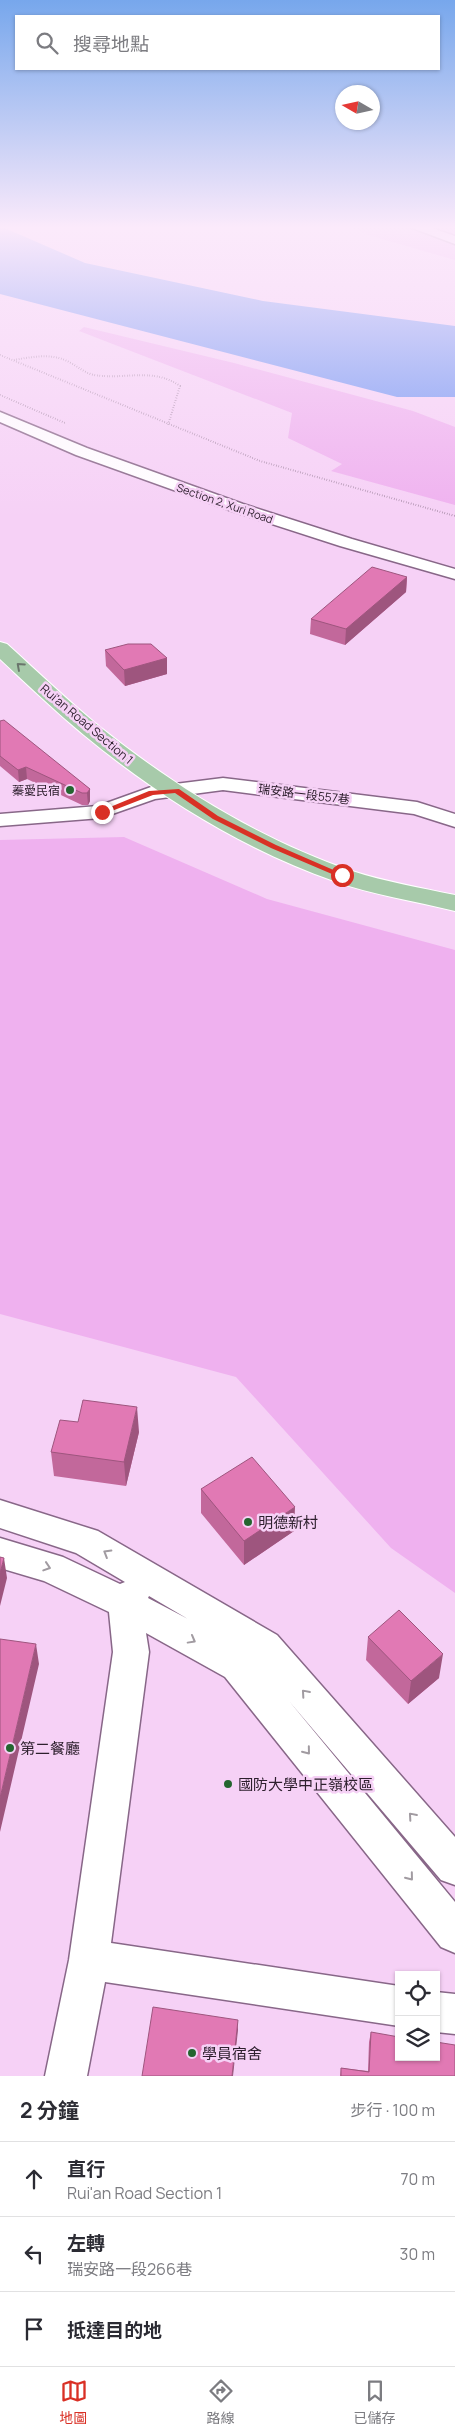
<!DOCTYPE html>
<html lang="zh-TW">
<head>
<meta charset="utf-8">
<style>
	:root { --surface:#fff; --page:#f7f7f7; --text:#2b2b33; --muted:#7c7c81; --line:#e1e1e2; --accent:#d93025 }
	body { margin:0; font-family:Manrope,"Noto Sans TC",sans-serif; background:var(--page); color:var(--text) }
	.controls { position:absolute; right:15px; bottom:15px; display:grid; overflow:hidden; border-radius:0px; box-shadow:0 1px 4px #0004 }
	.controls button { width:45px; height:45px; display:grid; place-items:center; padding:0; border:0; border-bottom:1px solid var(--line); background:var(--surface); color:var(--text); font:25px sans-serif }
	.compass { position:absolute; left:335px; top:85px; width:45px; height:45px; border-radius:50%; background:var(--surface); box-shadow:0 1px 4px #0004; rotate:279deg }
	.stop { position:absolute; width:15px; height:15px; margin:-11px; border:4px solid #d93025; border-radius:50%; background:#fff }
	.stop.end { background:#d93025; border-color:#fff; box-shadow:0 1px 5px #0008 }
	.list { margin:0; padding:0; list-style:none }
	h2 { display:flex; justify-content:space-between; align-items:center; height:65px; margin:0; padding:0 20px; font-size:21px }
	h2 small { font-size:16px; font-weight:400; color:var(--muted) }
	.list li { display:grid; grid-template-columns:32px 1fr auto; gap:15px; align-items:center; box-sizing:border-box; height:75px; padding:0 20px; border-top:1px solid var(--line) }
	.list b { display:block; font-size:19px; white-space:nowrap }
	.list p { margin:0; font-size:16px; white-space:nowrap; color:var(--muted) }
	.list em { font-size:16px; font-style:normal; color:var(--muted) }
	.icon { flex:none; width:28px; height:28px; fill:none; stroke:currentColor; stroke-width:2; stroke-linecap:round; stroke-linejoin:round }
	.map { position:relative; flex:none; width:455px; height:2076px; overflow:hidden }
	.search { position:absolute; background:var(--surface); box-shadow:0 1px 4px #0004; left:15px; right:15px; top:15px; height:55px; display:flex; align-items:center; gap:12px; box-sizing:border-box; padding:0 18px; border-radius:0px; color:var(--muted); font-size:19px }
	.sheet { height:290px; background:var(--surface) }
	nav { display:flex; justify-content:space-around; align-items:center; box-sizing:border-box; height:70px; border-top:1px solid var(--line); background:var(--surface); font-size:14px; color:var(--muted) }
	nav a { display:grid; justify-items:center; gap:2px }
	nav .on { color:var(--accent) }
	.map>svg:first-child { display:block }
	.green { fill:#efb1ef }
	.water { fill:#6f94f3 }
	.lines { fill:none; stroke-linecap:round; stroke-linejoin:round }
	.minor-casing { stroke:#886788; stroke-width:3 }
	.major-casing { stroke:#fff; stroke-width:2 }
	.path { stroke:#8b728b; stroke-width:2; stroke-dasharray:0.5 2; stroke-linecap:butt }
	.minor { fill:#fff; fill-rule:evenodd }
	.major { fill:#a7caaa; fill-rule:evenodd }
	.wall { fill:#c2689b }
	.shaded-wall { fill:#9e557e }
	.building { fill:#e179b4; stroke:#9e557e }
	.oneway { stroke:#6a756c }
	.oneway2 { stroke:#a19ba1 }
	.route { fill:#d93025 }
	.poi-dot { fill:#24652f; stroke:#f6d1f6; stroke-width:2 }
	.labels { text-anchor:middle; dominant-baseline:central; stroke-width:5; stroke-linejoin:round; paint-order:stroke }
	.far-street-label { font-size:11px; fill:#2e202e; stroke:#f6d1f6 }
	.street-label { font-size:12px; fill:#2e202e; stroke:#f6d1f6 }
	.poi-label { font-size:12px; fill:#2e202e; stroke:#f6d1f6; text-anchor:end }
	.near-poi-label { font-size:15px; fill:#2e202e; stroke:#f6d1f6; text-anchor:start }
</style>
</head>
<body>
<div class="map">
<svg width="455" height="2076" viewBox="0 0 455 2076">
	<rect width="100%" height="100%" fill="#f6d1f6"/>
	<path class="green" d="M 350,226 L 455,226 L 455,260 L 368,235 Z
		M 84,327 L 234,363 L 413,411 L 455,427 L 455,505 L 331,471 L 342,464 L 288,438 L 292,413 L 79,331 Z
		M 124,837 L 267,899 L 455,950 L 455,1593 L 391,1548 L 236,1377 L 0,1314 L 0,840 Z"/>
	<path class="water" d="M 0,226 L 85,263 L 263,301 L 455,326 L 455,397 L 397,397 L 0,294 Z"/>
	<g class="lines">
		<defs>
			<path id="minor" d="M 407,226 L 426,226 L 455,236 L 455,244 Z
				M 0,412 L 87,448 L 243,504 L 352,539 L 455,569 L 455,579 L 340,546 L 232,511 L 76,455 L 0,422 Z
				M 223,778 L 417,802 L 455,814 L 455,827 L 414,814 L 223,790 L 155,799 L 101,818 L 0,826 L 0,814 L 98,806 L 151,787 Z
				M 0,1500 L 98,1531 L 277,1635 L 455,1837 L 455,1885 L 441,1880 L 289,1701 L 455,1902 L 455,1953 L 441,1947 L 225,1677 L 146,1633 L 149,1652 L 111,1943 L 399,1986 L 399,2026 L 105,1982 L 87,2076 L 45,2076 L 69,1960 L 113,1652 L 109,1612 L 44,1581 L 0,1568 L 0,1538 L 63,1557 L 120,1584 L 125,1582 L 76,1553 L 0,1528 ZM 149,1596 L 188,1619 L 148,1598 Z
				M 436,1992 L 455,1994 L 455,2034 L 436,2032 Z"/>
			<path id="major" d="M 0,642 L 7,644 C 38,672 68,701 100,727 C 175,787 261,840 352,871 C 386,882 421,888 455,895 L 455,911 C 415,901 373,895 334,881 C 243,849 158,796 84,735 C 55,711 28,685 0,659 Z"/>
		</defs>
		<use href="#minor" class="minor-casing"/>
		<use href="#major" class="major-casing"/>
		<path class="path" d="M 0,355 L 260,461 L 455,516
			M 14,360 C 31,357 51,353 67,361 C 76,365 84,373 94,375 C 125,380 153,367 180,386 L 168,425
			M 0,395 L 65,423"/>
		<use href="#minor" class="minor"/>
		<use href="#major" class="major"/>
	</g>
	<path class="wall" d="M 407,577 L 406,592 L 345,645 L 310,634 L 311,619 Z
		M 105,650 L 167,658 L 167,674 L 125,686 L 106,666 Z
		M 0,721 L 90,789 L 90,801 L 88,805 L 82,805 L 27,779 L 19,782 L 0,766 Z
		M 139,1432 L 126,1486 L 54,1476 L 51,1452 Z
		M 201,1489 L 294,1531 L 244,1565 L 201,1513 Z
		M 368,1637 L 439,1678 L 408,1704 L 366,1660 Z
		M 371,2032 L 455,2076 L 340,2076 L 341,2068 L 368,2071 L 369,2042 Z"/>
	<path class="shaded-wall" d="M 407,577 L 406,592 L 345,645 L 346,629 Z
		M 167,658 L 167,674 L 125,686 L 124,670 Z
		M 26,767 L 27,779 L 19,782 L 18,770 Z
		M 90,789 L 90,801 L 88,805 L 87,793 Z
		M 137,1407 L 139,1432 L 126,1486 L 124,1462 Z
		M 295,1507 L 294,1531 L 244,1565 L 244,1541 Z
		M 4,1558 L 7,1578 L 0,1606 L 0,1573 Z
		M 36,1644 L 39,1664 L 0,1832 L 0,1798 Z
		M 443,1654 L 439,1678 L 408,1704 L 411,1681 Z
		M 238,2020 L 238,2030 L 233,2076 L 232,2076 Z"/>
	<path class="building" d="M 372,567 L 407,577 L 346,629 L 311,619 Z
		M 128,644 L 151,644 L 167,658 L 124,670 L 105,650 Z
		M 4,720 L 90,789 L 87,793 L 82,793 L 26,767 L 18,770 L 0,756 L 0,721 Z
		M 83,1400 L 137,1407 L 124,1462 L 51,1452 L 60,1420 L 78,1422 Z
		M 252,1457 L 295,1507 L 244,1541 L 201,1489 Z
		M 0,1557 L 4,1558 L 0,1573 Z
		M 399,1610 L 443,1654 L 411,1681 L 368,1637 Z
		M 0,1639 L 36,1644 L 0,1798 Z
		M 153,2007 L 238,2020 L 232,2076 L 142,2076 Z
		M 371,2032 L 399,2037 L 399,2057 L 436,2057 L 436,2042 L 455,2045 L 455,2076 L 341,2076 L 341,2068 L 369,2072 Z"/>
	<defs><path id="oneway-chevron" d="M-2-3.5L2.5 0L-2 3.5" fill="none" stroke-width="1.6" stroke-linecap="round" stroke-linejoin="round" transform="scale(1.25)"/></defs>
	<use class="oneway" href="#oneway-chevron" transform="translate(20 666) rotate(-138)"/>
	<g class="oneway2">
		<use href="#oneway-chevron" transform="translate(107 1553) rotate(-149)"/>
		<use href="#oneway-chevron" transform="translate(47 1567) rotate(18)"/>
		<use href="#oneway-chevron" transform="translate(192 1640) rotate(29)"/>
		<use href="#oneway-chevron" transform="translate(305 1693) rotate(-131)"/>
		<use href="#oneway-chevron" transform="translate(307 1751) rotate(51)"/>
		<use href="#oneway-chevron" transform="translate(412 1816) rotate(-131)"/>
		<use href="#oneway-chevron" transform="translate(410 1877) rotate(51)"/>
	</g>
	<linearGradient id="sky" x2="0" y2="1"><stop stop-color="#77a7ec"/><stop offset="0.44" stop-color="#fbeafb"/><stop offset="1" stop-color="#fbeafb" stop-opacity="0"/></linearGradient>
	<rect width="455" height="517" fill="url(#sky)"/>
	<path class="route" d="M 179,789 L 218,816 L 276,845 L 345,875 L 339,877 L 271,848 L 213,819 L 175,793 L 153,795 L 104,814 L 98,812 L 149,791 Z"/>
	<g class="poi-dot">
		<circle cx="70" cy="790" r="5"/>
		<circle cx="248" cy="1522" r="5"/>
		<circle cx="10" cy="1748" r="5"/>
		<circle cx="228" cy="1784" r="5"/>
		<circle cx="192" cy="2053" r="5"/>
	</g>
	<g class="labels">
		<g class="far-street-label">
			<text transform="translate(225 503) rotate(19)">Section 2, Xuri Road</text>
		</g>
		<g class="street-label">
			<text transform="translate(87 724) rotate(40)">Rui'an Road Section 1</text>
			<text transform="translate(304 794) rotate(7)">瑞安路一段557巷</text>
		</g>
		<g class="poi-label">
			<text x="60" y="790">蓁愛民宿</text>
		</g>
		<g class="near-poi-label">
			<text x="258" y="1522">明德新村</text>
			<text x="20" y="1748">第二餐廳</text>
			<text x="238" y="1784">國防大學中正嶺校區</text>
			<text x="202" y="2053">學員宿舍</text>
		</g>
	</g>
</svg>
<div class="controls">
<button><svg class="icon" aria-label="locate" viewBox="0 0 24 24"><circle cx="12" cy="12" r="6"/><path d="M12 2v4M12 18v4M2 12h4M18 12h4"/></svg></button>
<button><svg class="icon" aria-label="layers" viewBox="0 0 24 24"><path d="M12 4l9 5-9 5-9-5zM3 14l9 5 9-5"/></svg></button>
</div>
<svg class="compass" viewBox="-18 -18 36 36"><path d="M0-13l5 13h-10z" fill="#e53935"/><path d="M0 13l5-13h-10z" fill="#7c7c81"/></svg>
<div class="stop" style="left:342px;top:875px"></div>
<div class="stop end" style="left:102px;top:812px"></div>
<div class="search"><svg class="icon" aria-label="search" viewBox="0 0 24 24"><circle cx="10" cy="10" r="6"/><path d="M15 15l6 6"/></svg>搜尋地點</div>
</div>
<section class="sheet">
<h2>2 分鐘<small>步行 · 100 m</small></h2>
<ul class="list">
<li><svg class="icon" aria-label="ahead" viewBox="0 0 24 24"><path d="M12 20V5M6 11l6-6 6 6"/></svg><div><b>直行</b><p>Rui'an Road Section 1</p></div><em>70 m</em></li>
<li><svg class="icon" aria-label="left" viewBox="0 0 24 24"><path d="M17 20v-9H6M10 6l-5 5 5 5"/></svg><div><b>左轉</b><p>瑞安路一段266巷</p></div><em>30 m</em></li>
<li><svg class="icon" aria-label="arrive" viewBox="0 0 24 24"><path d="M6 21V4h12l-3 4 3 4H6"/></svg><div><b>抵達目的地</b></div></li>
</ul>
</section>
<nav>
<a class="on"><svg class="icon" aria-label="map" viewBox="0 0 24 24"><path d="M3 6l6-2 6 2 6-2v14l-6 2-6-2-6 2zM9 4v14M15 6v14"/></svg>地圖</a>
<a><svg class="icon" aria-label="directions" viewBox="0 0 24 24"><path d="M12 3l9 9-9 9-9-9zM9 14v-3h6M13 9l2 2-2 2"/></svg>路線</a>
<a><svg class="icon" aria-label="saved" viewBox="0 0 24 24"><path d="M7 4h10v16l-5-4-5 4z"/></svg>已儲存</a>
</nav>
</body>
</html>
